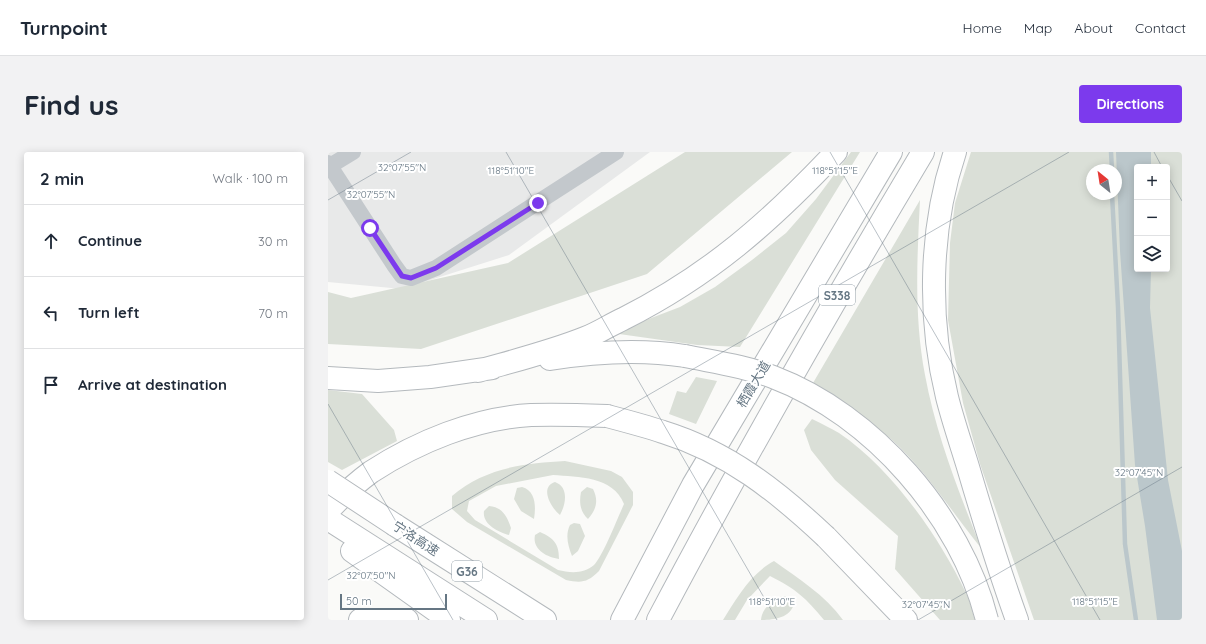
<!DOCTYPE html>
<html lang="en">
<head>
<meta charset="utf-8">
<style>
	:root { --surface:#fff; --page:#f2f2f3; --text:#1f2937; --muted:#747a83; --line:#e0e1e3; --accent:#7c3aed }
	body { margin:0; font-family:Quicksand,"Noto Sans SC",sans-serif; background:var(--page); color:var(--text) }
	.controls { position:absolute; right:12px; top:12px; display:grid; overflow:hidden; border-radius:4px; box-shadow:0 2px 10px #0003 }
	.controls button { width:36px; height:36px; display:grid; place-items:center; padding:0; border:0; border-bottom:1px solid var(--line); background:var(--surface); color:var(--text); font:20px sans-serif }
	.compass { position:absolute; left:758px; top:12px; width:36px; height:36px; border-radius:50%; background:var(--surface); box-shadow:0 2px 10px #0003; rotate:330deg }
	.scale { position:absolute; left:12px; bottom:10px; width:107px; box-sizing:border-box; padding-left:4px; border:2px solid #657683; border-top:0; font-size:11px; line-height:14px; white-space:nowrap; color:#657683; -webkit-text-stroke:3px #fff; paint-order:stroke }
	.stop { position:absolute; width:12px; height:12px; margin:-9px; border:3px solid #7c3aed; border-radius:50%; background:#fff }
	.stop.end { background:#7c3aed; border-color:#fff; box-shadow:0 1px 4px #0008 }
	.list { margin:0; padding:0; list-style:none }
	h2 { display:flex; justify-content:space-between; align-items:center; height:52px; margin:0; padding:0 16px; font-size:17px }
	h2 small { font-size:13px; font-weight:400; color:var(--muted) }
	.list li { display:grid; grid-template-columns:26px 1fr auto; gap:12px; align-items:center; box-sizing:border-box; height:72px; padding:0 16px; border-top:1px solid var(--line) }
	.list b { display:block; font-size:15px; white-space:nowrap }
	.list em { font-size:13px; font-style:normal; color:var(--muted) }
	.icon { flex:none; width:22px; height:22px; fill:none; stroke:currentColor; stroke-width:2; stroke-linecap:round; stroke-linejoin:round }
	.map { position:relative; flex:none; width:854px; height:468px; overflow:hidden; border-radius:4px }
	header { display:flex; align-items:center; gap:24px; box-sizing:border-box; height:56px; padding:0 20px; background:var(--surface); border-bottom:1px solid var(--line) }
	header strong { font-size:19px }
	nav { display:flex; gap:22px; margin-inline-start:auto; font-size:14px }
	.intro { display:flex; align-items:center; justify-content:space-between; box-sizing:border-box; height:96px; padding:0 24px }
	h1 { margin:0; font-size:28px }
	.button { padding:10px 18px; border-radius:4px; background:var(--accent); color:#fff; font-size:14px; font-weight:700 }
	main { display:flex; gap:24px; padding:0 24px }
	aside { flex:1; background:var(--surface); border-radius:4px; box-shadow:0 2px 10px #0003 }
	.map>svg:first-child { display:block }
	.built { fill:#e8e9e9 }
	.green { fill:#dadfd7; fill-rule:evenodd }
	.water { fill:#bbc7cb }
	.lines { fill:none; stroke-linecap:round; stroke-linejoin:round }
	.stream { stroke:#bbc7cb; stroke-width:4.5 }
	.highway-casing { stroke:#b4b9bd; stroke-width:24 }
	.minor { stroke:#c3c8cc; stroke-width:16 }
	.highway { stroke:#fff; stroke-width:22 }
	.highway-bridge-casing { stroke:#b4b9bd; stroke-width:24; stroke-linecap:butt }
	.highway-bridge { stroke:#fff; stroke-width:22 }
	.route { stroke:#7c3aed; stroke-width:5 }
	.ticks { fill:none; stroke:#657683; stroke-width:1; stroke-opacity:0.45 }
	.labels { text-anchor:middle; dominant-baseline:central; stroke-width:4; stroke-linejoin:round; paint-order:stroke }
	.shield { fill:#fff; stroke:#939fa8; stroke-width:1 }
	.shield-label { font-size:12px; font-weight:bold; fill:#657683 }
	.street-label { font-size:13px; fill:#657683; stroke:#fff }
	.ticks-label { font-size:10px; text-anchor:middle; fill:#657683; stroke:#fff; stroke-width:4; stroke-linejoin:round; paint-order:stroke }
</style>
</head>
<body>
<header>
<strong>Turnpoint</strong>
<nav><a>Home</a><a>Map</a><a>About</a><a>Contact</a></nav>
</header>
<div class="intro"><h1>Find us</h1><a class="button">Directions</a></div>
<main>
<aside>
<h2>2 min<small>Walk · 100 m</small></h2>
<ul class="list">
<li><svg class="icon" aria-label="ahead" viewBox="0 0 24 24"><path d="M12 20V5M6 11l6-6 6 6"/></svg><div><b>Continue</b></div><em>30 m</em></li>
<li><svg class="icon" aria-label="left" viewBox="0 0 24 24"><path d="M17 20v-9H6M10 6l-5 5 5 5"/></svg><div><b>Turn left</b></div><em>70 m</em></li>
<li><svg class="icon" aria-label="arrive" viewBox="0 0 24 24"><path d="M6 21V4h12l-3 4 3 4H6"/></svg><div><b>Arrive at destination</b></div></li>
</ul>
</aside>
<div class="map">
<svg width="854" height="468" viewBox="0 0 854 468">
	<rect width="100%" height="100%" fill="#fafaf8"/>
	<path class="built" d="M 0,0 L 322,0 L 181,103 L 74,137 L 0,130 Z"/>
	<path class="green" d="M 357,0 L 464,0 L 319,122 L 93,197 L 0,192 L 0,140 L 23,146 L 180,111 Z
		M 523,0 L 532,0 L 412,195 L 369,193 L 284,181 L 352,155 L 387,135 L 424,108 L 458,81 L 488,47 Z
		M 643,0 L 854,0 L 854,468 L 706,468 L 652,312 L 635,251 L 620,168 L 622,91 L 627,51 ZM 809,15 L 839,15 L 839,117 L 809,117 ZM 764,18 L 788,18 L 788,42 L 764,42 Z
		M 592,48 C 589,106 586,166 597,223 C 608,283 631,340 653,396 C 624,360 598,319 564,288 C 540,267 513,249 485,231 Z
		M 368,225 L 389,229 L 368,272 L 341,262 L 349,239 L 358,241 Z
		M 0,238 L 34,242 L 66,278 L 69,289 L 14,318 L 0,310 Z
		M 484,267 C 493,271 502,276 511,281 C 562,315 611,384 637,439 C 642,448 644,459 647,468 L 612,468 L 567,417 L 570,384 L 507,328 L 483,298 L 476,278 Z
		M 237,309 L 283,319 L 294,325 L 305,340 L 305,353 L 271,419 C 259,431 253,431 238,428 L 139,370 L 124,357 L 124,344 C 156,316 197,311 237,309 ZM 225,323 C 250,325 285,324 296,352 C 290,365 275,404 266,413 C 256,422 242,421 230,418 L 147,368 L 139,359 L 141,349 L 168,334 Z
		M 227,330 C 241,335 238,352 232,363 C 223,356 211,335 227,330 Z
		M 194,335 C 208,339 208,355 206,367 L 193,359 L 186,347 L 189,336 Z
		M 259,335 L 265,337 C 271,349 268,358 260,367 C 252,360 251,350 253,340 Z
		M 161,354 C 174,355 179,364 183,376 L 181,383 C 170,380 154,372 156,359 Z
		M 246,371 L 252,372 L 257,384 L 250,399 L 244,404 C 240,394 237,383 242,373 Z
		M 212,380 C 226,386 231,392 231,407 C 218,405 204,397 207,383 Z
		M 446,409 C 471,427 497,443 515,468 L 496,468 C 478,446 468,437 442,424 L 419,448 L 407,468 L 395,468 C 408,447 423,421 446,409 Z
		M 454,444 L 460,444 L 463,445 L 466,452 C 462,466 446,468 433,468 C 434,456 444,449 454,444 Z"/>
	<path class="water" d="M 788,0 L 823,0 L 823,15 L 809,15 L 809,117 L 823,117 L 822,156 L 840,328 L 854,399 L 854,468 L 829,468 L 817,374 L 807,313 L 792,99 Z"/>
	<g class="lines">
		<path class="stream" d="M 783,0 L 784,18
			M 784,42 L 790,155 L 797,392 L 808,468"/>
		<defs>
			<path id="highway" d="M 627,0 C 601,77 600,167 619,245 C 625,269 633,292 640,315 C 655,366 671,418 689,468
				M 222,207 C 266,200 312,197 357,204
				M 150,219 C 185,209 222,200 257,186 C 270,181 282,173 295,167 C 382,123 441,71 508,0
				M 0,226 L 50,229 L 102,225 L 164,216
				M 0,359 C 13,345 28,331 43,320 C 89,290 147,266 203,263 C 228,262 254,263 279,264
				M 0,367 L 158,468
				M 67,373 L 217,468
				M 498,385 L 578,468
				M 24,399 L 121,468
				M 32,468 L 79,468
				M 294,468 L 365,333 L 563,0
				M 330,468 C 414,309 503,154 595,0"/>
		</defs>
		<use href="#highway" class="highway-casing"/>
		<path class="minor" d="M 0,11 L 66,113 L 74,124 L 83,126 L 108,116 L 288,0
			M 2,14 L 25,0"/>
		<use href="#highway" class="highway"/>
		<defs>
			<path id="highway-bridge" d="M 357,204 C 386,210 417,214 445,225 C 545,263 633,364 659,468
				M 279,264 C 298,269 317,274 335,280 C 400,300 449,339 498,385
				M 0,329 L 67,373"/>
		</defs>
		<use href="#highway-bridge" class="highway-bridge-casing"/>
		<use href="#highway-bridge" class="highway-bridge"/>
	</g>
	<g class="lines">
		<path class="route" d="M 42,76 L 74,124 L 83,126 L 108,116 L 210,51"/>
	</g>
	<path class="ticks" d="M 178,0 L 449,468M 502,0 L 772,468M 826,0 L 834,15M 839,23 L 854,49M 0,48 L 83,0M 0,252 L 125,468M 0,428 L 741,0M 590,468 L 854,315"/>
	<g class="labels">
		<g class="shield">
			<rect x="491" y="133" width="36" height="20" rx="3"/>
			<rect x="124" y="409" width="30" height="20" rx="3"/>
		</g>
		<g class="shield-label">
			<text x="509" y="143">S338</text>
			<text x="139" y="419">G36</text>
		</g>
		<g class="street-label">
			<text transform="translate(425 232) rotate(-59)">栖霞大道</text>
			<text transform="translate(88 386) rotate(33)">宁洛高速</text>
		</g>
	</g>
	<g class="ticks-label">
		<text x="74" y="19">32°07'55"N</text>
		<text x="183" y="22">118°51'10"E</text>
		<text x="507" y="22">118°51'15"E</text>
		<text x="43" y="46">32°07'55"N</text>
		<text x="811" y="324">32°07'45"N</text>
		<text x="43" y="427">32°07'50"N</text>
		<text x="444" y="453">118°51'10"E</text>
		<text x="767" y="453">118°51'15"E</text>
		<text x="598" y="456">32°07'45"N</text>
	</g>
</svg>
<div class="controls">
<button>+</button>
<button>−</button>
<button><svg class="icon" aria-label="layers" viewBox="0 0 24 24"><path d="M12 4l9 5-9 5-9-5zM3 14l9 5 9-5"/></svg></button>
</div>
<svg class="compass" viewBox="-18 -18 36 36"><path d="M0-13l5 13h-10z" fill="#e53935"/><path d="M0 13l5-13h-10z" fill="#747a83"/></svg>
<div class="scale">50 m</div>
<div class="stop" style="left:42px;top:76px"></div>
<div class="stop end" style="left:210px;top:51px"></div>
</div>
</main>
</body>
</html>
